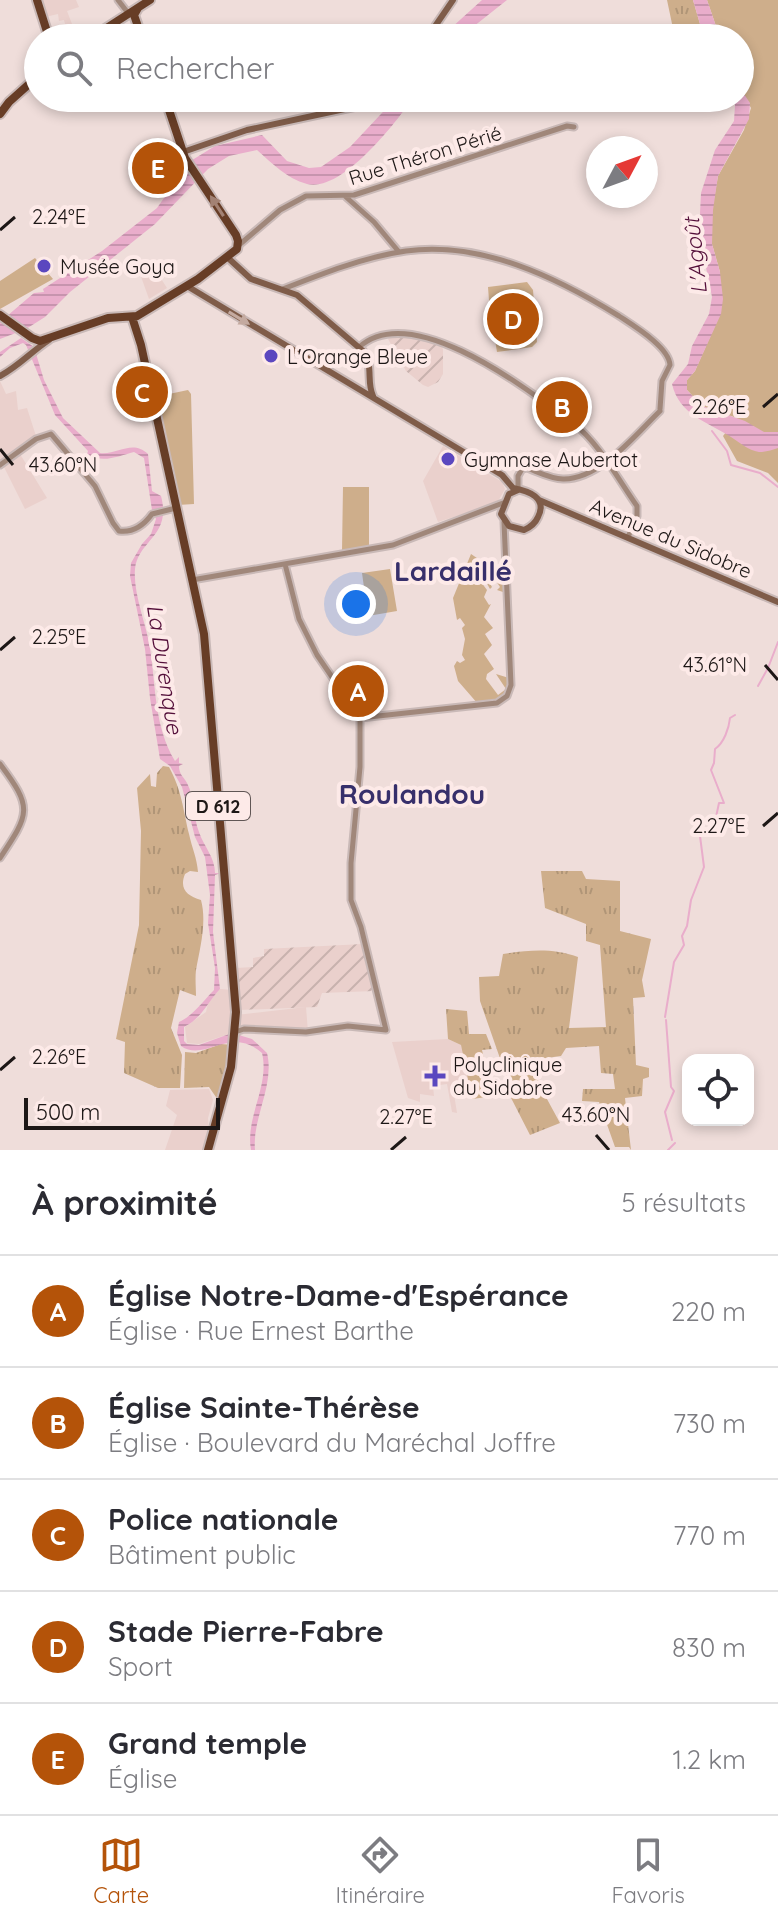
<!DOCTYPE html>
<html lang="fr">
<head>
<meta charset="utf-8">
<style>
	:root { --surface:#fff; --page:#f7f7f7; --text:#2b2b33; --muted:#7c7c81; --line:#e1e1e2; --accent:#b45309 }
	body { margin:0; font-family:Quicksand,sans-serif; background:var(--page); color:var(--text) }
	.controls { position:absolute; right:24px; bottom:24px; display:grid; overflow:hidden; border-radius:16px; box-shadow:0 4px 12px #0003 }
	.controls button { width:72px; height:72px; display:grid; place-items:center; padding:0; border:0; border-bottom:2px solid var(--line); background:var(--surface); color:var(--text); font:40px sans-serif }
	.compass { position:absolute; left:586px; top:136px; width:72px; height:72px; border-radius:50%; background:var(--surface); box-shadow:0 4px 12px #0003; rotate:49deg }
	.scale { position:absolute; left:24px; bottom:20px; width:196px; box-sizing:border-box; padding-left:8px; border:4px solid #1d1716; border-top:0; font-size:22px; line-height:28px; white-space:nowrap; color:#1d1716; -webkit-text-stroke:6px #fdeae8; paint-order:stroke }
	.you { position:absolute; left:356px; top:604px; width:28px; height:28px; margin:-20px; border:6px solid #fff; border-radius:50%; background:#1a73e8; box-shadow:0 0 0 12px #1a73e833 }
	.badge { display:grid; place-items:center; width:52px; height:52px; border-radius:50%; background:var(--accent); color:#fff; font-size:26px; font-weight:700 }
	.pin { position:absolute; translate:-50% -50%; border:4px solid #fff; box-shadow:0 2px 8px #0006 }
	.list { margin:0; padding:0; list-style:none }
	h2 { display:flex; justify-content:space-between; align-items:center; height:104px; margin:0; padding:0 32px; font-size:34px }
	h2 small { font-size:26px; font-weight:400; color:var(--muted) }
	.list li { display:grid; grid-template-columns:52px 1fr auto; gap:24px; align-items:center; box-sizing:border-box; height:112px; padding:0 32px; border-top:2px solid var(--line) }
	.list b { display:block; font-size:30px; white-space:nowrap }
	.list p { margin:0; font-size:26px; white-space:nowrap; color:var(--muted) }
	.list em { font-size:26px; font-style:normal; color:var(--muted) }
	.icon { flex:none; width:44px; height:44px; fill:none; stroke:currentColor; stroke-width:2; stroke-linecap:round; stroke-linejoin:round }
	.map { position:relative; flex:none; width:778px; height:1150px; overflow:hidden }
	.search { position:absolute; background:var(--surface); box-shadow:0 4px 12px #0003; left:24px; right:24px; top:24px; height:88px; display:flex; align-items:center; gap:20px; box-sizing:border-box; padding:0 28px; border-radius:44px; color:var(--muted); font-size:30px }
	.sheet { height:664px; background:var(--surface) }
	nav { display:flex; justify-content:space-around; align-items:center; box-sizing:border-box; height:112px; border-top:2px solid var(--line); background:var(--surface); font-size:22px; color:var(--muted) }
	nav a { display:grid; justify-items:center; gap:4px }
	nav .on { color:var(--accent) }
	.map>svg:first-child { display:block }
	.built { fill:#ead0cc }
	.industrial { fill:url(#industrial-furrows) }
	.grass { fill:url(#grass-tufts) }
	.green { fill:#ceae8b }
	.water { fill:url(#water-rules) }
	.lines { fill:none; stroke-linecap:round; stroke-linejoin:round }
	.stream { stroke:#e9adcb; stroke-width:2 }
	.tertiary-casing { stroke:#c9b9b7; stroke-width:9 }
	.secondary-casing { stroke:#c9b9b7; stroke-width:10 }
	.primary-casing { stroke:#c9b9b7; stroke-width:12 }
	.tertiary { stroke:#a0877a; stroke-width:5 }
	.secondary { stroke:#7f5c49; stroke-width:6 }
	.primary { stroke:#673d26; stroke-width:8 }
	.oneway { fill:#a38274 }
	.oneway2 { fill:#c4aaa0 }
	.ticks { fill:none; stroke:#1d1716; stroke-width:3 }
	.poi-dot { fill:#5b47bf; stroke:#fdeae8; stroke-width:3 }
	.labels { text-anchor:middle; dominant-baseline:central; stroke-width:8; stroke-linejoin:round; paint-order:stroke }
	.shield { fill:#fdeae8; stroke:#605655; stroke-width:2 }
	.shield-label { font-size:18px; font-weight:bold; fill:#1d1716 }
	.street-label { font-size:20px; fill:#1d1716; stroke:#fdeae8 }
	.poi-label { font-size:20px; fill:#1d1716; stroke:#fdeae8; text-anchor:start }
	.water-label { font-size:22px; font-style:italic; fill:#540f3a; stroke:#fdeae8 }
	.district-label { font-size:28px; font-weight:bold; fill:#372f6b; stroke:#fdeae8 }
	.ticks-label { font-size:20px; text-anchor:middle; fill:#1d1716; stroke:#fdeae8; stroke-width:8; stroke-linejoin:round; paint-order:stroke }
</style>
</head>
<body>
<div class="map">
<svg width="778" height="1150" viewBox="0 0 778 1150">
	<defs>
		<pattern id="industrial-furrows" width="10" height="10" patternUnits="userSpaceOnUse" patternTransform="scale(2)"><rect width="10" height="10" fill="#ead0cc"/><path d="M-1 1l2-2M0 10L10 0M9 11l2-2" fill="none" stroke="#c8b2ae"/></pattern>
		<pattern id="grass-tufts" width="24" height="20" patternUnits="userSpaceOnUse" patternTransform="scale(2)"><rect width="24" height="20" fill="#ceae8b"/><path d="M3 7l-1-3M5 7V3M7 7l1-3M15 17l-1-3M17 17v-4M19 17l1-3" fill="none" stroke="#b09577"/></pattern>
		<pattern id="water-rules" width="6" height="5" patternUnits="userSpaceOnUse" patternTransform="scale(2)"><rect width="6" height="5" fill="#e9adcb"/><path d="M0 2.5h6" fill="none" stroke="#c794ae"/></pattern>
	</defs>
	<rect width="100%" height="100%" fill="#efddda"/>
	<path class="built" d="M 40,0 L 76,0 L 79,7 L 67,11 L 77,37 L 71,38 L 68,24 L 65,24 L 64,20 L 59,21 L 58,14 L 45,17 Z
		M 149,260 L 167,288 L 149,299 L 139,271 L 145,265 L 144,262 Z
		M 0,381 L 6,394 L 16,391 L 18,410 L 27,408 L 36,436 L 0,463 Z
		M 443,446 L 502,482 L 505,489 L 497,503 L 438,522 L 423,481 Z
		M 20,454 L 47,498 L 25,509 L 3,465 Z
		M 220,989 L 232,990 L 236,1015 L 306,1007 L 308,1032 L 232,1033 L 199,1044 L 187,1043 L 185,1027 L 206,1012 L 208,1003 Z
		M 448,1039 L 461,1045 L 471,1090 L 454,1094 L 457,1113 L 452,1112 L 447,1084 L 433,1086 L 434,1096 L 420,1094 L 420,1102 L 408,1098 L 392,1042 Z
		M 209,1089 L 213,1100 L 208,1118 L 210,1150 L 165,1150 L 177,1115 L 166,1106 L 170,1090 Z"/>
	<path class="industrial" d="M 396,336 L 438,342 L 443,349 L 443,374 L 438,382 L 428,387 L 423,385 L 406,371 L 388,339 Z
		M 363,944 L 374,991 L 322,993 L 317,1007 L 239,1010 L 236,968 L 253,967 L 253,958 L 264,956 L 264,949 Z"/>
	<path class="grass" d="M 667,0 L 693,0 L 704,38 L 675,38 Z
		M 163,766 L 169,767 C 182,791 183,809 189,834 C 192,848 197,858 198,872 L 190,871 L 185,874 C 179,889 187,896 201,900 C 207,922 200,948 196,970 C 195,979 196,988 196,996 L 180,990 L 171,1028 L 182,1055 L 180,1088 L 158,1088 L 124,1073 L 125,1042 L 116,1039 L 139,925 L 141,831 L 137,788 L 150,774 L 151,786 L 156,787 L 157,773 Z
		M 541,871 L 582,871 L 586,879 L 620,881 L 620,931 L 651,939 L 642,980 L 645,997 L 633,998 L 636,1065 L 649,1068 L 649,1077 L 643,1079 L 642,1096 L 625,1098 L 631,1150 L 629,1147 L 615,1147 L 599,1102 L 582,1101 L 583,1089 L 615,1089 L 613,1074 L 601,1073 L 599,1046 L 566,1048 L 561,1056 L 531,1060 L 541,1088 L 560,1123 L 530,1135 L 509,1094 L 472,1099 L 461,1045 L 448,1039 L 446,1009 L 467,1011 L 469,1034 L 486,1034 L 492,1049 L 482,1050 L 489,1080 L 496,1083 L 499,1090 L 510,1087 L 480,1001 L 479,977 L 499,976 L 503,954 C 531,950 552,948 578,957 L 569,1028 L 606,1027 L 600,945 L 586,941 L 586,924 L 545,908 Z
		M 221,1044 L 233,1045 L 218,1100 L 209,1087 L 184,1088 L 185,1052 L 196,1053 Z"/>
	<path class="green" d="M 707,0 L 778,0 L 778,483 L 768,473 L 737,461 L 723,436 L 737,418 L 702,406 L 687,390 L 687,380 L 695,371 L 720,314 L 720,272 L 712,244 L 712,210 L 718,176 L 744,130 L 751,108 L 740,88 L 740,38 L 717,38 L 717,29 Z
		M 35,258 L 53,279 L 0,309 L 0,281 Z
		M 527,282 L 533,290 L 537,342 L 532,347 L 497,352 L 495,340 L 492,340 L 488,287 Z
		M 163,387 L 169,394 L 188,390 L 191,394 L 194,504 L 178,505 L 158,414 C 163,405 155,396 163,387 Z
		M 343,487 L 369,487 L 369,546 L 342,551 Z
		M 471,554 L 496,571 L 504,567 L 506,593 L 497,590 L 500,587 L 488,569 L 483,572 L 492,587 L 490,589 L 485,580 L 481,582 L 487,590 L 484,597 L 489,605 L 491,604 L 484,617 L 493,628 L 485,634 L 492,645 L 484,654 L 494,669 L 487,674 L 486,679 L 498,695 L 506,689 L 496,674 L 509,678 L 509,688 L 504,698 L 478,704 L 458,681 L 454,666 L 457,661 L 460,663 L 465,660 L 462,655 L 465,639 L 462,628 L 465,625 L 460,618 L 457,620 L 453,598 Z
		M 390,569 L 397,611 L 368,616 L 362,573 Z"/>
	<path class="water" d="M 482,0 L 507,0 L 459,38 L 440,38 Z
		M 693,0 L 707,0 L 717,29 L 717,38 L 704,38 Z
		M 740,88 L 750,103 L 749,119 L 718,176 L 713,210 L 712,244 L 720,272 L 723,299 L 721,314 L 695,371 L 687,380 L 687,390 L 702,406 L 745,421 L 764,432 L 778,432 L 778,448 C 772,450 766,452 759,452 C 748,450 740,443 731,437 C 708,422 679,415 672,384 L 688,364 L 692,346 L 709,314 L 712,297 L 699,233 L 701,193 L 715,150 L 734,121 L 735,105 L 731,98 L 740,98 Z
		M 396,98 L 413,98 C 395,124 341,193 307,184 C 286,178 273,164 257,150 L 229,156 L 208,169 L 155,224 L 70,292 L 45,317 L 26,329 L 0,339 L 0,322 L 34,293 L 44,292 L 43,289 L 102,251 L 157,208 L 189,162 L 215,146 L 262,135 L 287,161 L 309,168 L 321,167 L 350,147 Z
		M 21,338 L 34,347 L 44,380 L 63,418 L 100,453 C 118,455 132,439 148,454 L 152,491 L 161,496 C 172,536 138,540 135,569 C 133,594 146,623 150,648 C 156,687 154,726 175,761 L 179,757 L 179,763 L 183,764 L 179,766 C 179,774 183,776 187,783 C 195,798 193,817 199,832 C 204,847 215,857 215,873 L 221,873 L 215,875 L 213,932 L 220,989 C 207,1003 202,1018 184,1027 L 184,1041 L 187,1044 L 199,1045 L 232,1033 L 252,1039 L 267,1053 C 275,1085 252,1118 255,1150 L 251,1150 C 245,1117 270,1086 262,1053 C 230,1025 205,1063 181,1046 L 177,1033 L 179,1022 C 193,1016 203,1001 214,990 L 215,968 L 208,923 L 210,895 L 205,857 L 195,837 L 182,787 L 170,766 L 160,759 L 150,698 L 145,649 L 130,576 L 131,563 L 142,544 L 151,534 L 156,519 L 152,510 L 144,458 L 134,452 C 118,456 103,464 87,454 L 88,451 L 55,415 L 26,345 L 23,343 L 10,348 L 0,357 L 0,352 Z"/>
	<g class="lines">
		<path class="stream" d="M 712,431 L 727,451 L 731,465 L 760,473 L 778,487
			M 758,686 L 768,668 L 778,642
			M 665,1017 L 674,962 L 684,945 L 682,936 L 687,926 L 691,900 L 704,867 L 700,836 L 712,826 L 712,817 L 716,817 L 719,803 L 724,803 L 711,770 L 714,763 L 715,749 C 724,743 729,728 730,718 L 735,715
			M 666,1020 L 671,1087 L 674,1091 L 665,1112 L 672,1140
			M 668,1150 L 675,1143"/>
		<defs>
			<path id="tertiary" d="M 118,0 L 128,13
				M 346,197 L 374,222 L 399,252
				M 239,245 L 280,210 L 306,196 L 354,195 L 567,126 L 574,127
				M 283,289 C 321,274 364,257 406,251 C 482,241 556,277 619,316 C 634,326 669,347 670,365 L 662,381 L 660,409
				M 359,347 C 413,299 529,391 573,423 C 599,443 618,479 637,506 L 637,516 L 628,537
				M 565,418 L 575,417 L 578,428
				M 0,465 L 36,439 L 51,434 L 95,486 L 113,523 L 119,531 C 134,533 144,525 152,514 L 176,508
				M 518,489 L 518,476 L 522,469 L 527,468 C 538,472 551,479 563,479 C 600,480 636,434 660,411
				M 192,580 L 393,545 L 503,503
				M 360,718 L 497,703 L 507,696 L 511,685 L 504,522
				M 0,764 C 33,808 30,813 0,858
				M 235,1032 L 244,1029 L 306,1032 L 348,1026 L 386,1030 L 361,927 L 351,900 L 351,863 L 360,767 L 360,718 L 317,655 L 299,619 L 285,564"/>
			<path id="secondary" d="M 427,38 L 453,0
				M 183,152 L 247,130 L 354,107 L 373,98
				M 227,257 L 251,279 L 297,295 L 363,351 C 374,365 366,381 373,396
				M 187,286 L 502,475 L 513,488 C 528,491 548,497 538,517 C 535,524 531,527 524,530 L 509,526 L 501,514 L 509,494 L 518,490
				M 0,376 C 19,366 32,351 49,340
				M 539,500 L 778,602"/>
			<path id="primary" d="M 37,0 L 49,38
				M 138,8 L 134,15 L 142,38
				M 91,38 L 150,0
				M 0,114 L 9,102 L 38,76
				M 0,315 L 32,338 L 40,341 L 108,318 L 137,316 L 198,279 L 237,249 L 238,241 L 236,235 L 185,158 L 165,98
				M 132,317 L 141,345 L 204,634 L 236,1012 L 231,1067 L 208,1150"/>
		</defs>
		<use href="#tertiary" class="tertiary-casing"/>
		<use href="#secondary" class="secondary-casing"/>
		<use href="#primary" class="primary-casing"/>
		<use href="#tertiary" class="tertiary"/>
		<use href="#secondary" class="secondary"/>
		<use href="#primary" class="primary"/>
	</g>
	<defs><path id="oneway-solid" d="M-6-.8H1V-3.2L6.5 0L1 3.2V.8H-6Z" transform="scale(2)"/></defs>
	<use class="oneway" href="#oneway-solid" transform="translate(217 206) rotate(-123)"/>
	<use class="oneway2" href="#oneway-solid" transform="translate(239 318) rotate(31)"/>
	<path class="ticks" d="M 0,230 L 15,217M 763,407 L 778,394M 0,449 L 13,465M 0,650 L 15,637M 765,665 L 778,680M 763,826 L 778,813M 0,1070 L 15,1057M 596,1135 L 609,1150M 391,1150 L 406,1137"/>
	<g class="poi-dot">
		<circle cx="44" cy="266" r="8"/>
		<circle cx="271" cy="356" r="8"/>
		<circle cx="448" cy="459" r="8"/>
		<path d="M431 1064h8v8h8v8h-8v8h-8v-8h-8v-8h8z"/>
	</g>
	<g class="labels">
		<rect class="shield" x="186" y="792" width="64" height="28" rx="6"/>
		<g class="shield-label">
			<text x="218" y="806">D 612</text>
		</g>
		<g class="street-label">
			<text transform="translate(425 155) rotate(-17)">Rue Théron Périé</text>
			<text transform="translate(671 538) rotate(23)">Avenue du Sidobre</text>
		</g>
		<g class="poi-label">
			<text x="60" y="266">Musée Goya</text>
			<text x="287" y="356">L'Orange Bleue</text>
			<text x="464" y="459">Gymnase Aubertot</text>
			<text x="453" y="1064">Polyclinique<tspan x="453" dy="23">du Sidobre</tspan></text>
		</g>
		<g class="water-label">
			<text transform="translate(695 256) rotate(-96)">L'Agoût</text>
			<text transform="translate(165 669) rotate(81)">La Durenque</text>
		</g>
		<g class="district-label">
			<text x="453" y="570">Lardaillé</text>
			<text x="412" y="793">Roulandou</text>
		</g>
	</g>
	<g class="ticks-label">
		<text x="59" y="224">2.24°E</text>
		<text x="719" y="414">2.26°E</text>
		<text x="63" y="472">43.60°N</text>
		<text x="59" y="644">2.25°E</text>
		<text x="715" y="672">43.61°N</text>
		<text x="719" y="833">2.27°E</text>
		<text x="59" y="1064">2.26°E</text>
		<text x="596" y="1122">43.60°N</text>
		<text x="406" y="1124">2.27°E</text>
	</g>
</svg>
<div class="controls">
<button><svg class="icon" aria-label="locate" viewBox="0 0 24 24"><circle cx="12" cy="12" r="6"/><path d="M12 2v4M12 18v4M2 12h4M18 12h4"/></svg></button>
</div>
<svg class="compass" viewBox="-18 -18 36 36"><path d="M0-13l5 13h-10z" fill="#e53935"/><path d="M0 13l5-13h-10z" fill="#7c7c81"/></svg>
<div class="scale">500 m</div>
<div class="you"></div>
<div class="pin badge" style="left:358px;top:691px">A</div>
<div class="pin badge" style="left:562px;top:407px">B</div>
<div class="pin badge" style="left:142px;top:392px">C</div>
<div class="pin badge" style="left:513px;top:319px">D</div>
<div class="pin badge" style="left:158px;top:168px">E</div>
<div class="search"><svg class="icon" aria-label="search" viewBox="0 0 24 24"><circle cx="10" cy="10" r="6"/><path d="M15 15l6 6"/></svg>Rechercher</div>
</div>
<section class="sheet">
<h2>À proximité<small>5 résultats</small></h2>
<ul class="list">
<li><span class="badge">A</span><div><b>Église Notre-Dame-d'Espérance</b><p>Église · Rue Ernest Barthe</p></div><em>220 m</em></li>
<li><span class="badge">B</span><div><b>Église Sainte-Thérèse</b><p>Église · Boulevard du Maréchal Joffre</p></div><em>730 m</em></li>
<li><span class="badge">C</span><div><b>Police nationale</b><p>Bâtiment public</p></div><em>770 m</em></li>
<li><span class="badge">D</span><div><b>Stade Pierre-Fabre</b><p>Sport</p></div><em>830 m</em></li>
<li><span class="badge">E</span><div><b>Grand temple</b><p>Église</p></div><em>1.2 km</em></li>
</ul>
</section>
<nav>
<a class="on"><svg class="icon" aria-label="map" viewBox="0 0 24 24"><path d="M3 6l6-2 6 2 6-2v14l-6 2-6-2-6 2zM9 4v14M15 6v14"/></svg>Carte</a>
<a><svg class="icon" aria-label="directions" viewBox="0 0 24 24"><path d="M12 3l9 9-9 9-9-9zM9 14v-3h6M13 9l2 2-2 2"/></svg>Itinéraire</a>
<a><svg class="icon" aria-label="saved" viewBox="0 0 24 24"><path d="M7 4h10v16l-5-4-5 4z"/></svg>Favoris</a>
</nav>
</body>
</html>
